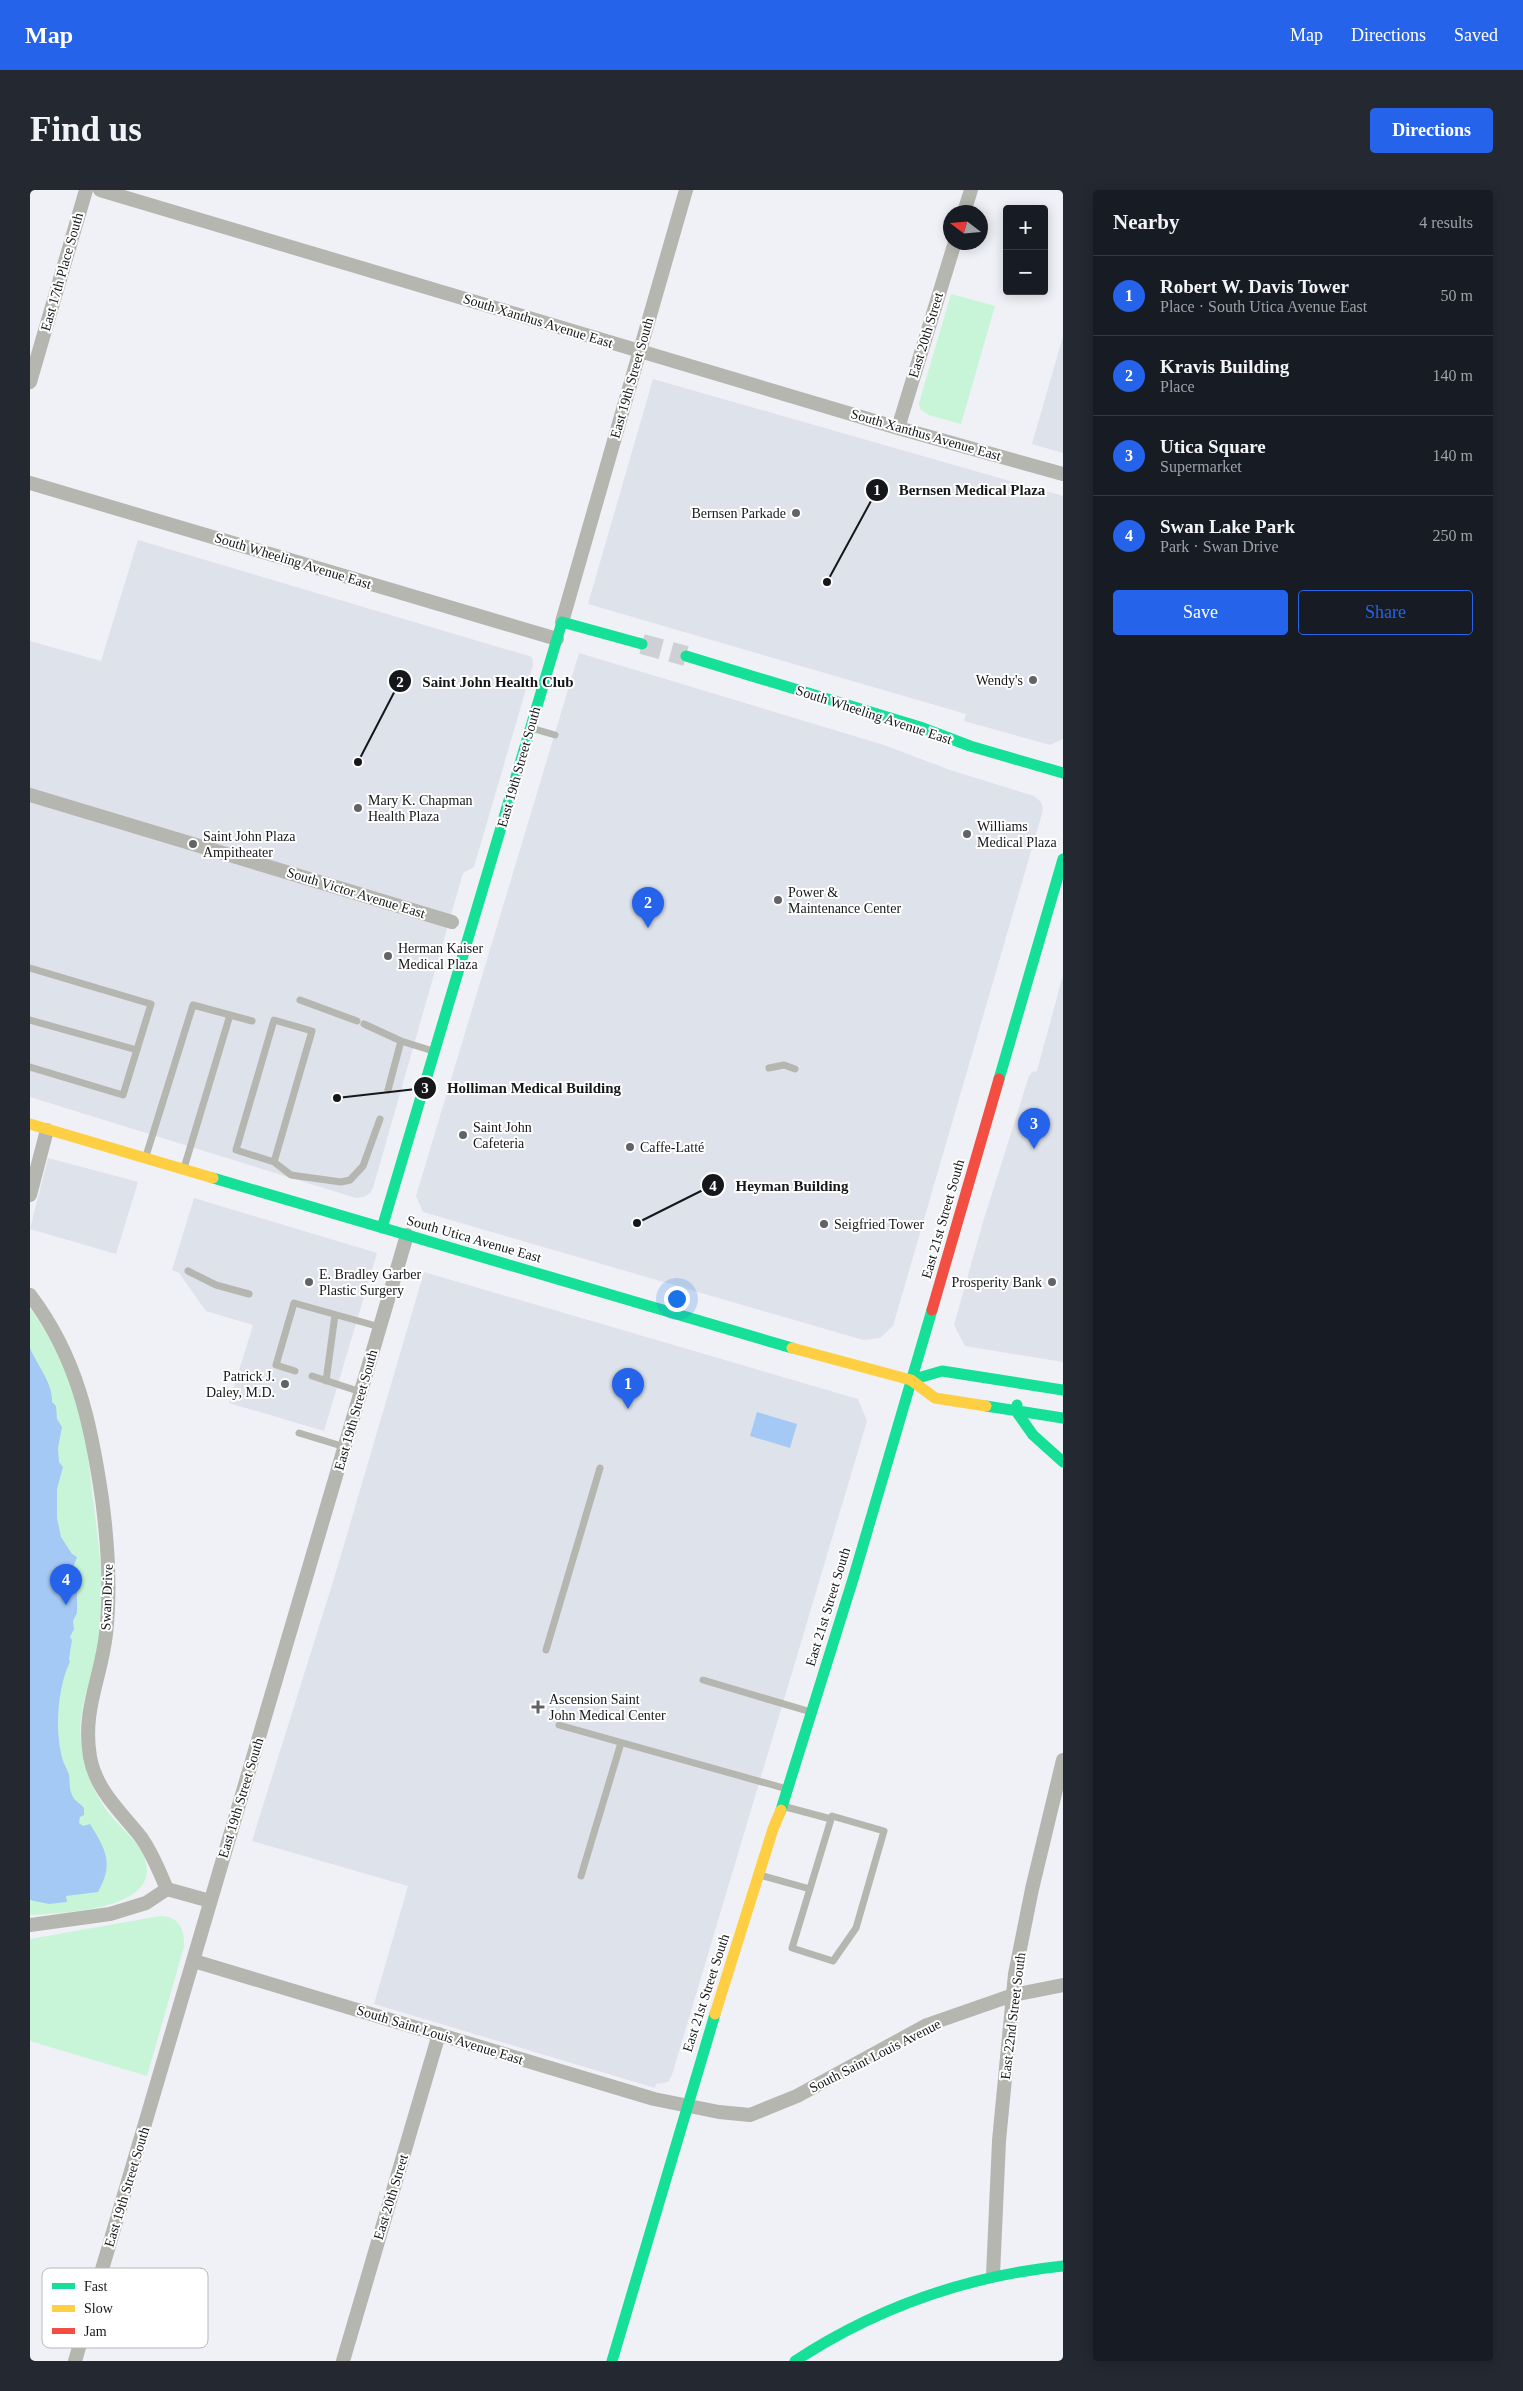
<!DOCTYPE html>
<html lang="en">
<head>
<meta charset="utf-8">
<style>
	:root { --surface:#171b24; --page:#242831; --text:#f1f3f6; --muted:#9ea1a6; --line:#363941; --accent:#2563eb }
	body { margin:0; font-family:Georgia,serif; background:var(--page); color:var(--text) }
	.controls { position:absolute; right:15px; top:15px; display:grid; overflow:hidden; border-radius:5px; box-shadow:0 2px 12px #0003 }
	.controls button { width:45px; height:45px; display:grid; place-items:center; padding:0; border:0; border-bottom:1px solid var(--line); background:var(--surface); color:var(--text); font:25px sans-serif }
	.compass { position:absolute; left:913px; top:15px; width:45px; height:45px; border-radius:50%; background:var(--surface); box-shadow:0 2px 12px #0003; rotate:286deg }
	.you { position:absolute; left:646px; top:1108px; width:18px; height:18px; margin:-12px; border:4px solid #fff; border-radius:50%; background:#1a73e8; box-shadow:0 0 0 8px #1a73e833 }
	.badge { display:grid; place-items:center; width:32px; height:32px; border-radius:50%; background:var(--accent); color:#fff; font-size:16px; font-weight:700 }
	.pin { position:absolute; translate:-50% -41px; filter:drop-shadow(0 1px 2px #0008) }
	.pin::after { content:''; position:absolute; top:26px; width:18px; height:15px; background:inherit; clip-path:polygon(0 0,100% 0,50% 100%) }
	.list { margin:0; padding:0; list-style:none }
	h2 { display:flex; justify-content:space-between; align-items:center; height:65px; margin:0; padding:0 20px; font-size:21px }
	h2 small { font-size:16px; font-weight:400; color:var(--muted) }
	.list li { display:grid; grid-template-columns:32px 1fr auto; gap:15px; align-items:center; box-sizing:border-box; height:80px; padding:0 20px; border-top:1px solid var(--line) }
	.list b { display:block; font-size:19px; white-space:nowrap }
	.list p { margin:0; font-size:16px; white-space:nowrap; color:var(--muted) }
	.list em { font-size:16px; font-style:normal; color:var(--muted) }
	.actions { display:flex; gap:10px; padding:15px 20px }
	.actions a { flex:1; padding:11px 0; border:1px solid var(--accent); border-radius:5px; text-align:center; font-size:18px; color:var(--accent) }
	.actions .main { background:var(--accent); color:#fff }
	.map { position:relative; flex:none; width:1033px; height:2171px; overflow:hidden; border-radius:5px }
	header { display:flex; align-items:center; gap:30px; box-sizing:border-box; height:70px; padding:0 25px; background:var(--accent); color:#fff }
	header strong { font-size:24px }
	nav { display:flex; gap:28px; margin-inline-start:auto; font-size:18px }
	.intro { display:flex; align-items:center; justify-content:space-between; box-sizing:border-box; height:120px; padding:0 30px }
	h1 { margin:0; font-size:35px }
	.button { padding:12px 22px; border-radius:5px; background:var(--accent); color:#fff; font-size:18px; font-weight:700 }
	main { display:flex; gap:30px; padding:0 30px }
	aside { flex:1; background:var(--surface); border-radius:5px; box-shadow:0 2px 12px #0003 }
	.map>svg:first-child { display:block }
	.built { fill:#dde2eb }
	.green { fill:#c8f5d7 }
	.water { fill:#a5c9f5 }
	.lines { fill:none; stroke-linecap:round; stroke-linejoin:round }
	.secondary-tunnel { stroke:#ced0d5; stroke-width:20; stroke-dasharray:20 10; stroke-linecap:butt }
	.lane { stroke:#b5b6af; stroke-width:7 }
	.street { stroke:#b5b6af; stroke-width:14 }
	.fast { stroke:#16e098; stroke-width:11 }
	.slow { stroke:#ffcf43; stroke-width:11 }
	.jam { stroke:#f24e42; stroke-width:11 }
	.poi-dot { fill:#626367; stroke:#fff; stroke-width:2 }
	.labels { text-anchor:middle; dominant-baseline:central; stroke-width:4; stroke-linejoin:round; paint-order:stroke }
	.street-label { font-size:14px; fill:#16171a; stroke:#fff }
	.poi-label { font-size:14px; fill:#16171a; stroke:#fff; text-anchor:start }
	.key { fill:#fff; stroke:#b9b9ba; stroke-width:1 }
	.key-label { font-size:14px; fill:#16171a }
	.leader { fill:none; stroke:#16171a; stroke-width:2 }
	.callout-dot { fill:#16171a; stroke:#fff; stroke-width:2 }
	.mark-label { font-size:15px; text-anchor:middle; font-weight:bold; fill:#fff }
	.callout-label { font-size:15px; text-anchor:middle; font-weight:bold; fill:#16171a; stroke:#fff; stroke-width:4; stroke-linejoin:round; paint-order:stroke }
</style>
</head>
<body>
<header>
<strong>Map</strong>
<nav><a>Map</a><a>Directions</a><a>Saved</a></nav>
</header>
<div class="intro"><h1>Find us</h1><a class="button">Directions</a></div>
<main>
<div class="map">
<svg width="1033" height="2171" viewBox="0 0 1033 2171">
	<rect width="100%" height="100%" fill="#eff1f6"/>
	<path class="built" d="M 1033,146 L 1033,263 L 1002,254 Z
		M 623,189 L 1033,306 L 1033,549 L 1020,555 L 934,531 L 936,524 L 558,414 Z
		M 108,350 L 502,467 L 503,475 L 444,677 L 433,683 L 343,998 L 340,1003 L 334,1007 L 326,1008 L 0,907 L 0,451 L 71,471 Z
		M 549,463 L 854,555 L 920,580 L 1004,606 L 1011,612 L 1013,620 L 863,1136 L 850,1148 L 833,1150 L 393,1022 L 386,1006 Z
		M 1033,785 L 1033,1172 L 935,1156 L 924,1135 L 953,1032 L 999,886 L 1002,882 L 1007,881 Z
		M 18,968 L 108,992 L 86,1064 L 0,1039 Z
		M 164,1008 L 347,1063 L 294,1241 L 199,1213 L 223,1135 L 176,1121 L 149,1083 L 142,1080 Z
		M 394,1082 L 828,1209 L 837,1231 L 642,1885 L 638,1892 L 626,1894 L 625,1898 L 344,1814 L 378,1696 L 222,1651 L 306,1382 Z"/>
	<path class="green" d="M 921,104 L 965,116 L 931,234 L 899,225 L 890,219 L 889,213 Z
		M 0,1118 C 26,1155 47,1196 54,1241 C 59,1268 61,1296 65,1324 C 69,1361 75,1399 70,1437 C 68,1450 68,1465 64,1478 C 54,1509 46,1532 53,1566 C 56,1584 65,1603 75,1618 C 88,1638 123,1659 116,1687 C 107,1721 29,1723 0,1725 Z
		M 130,1726 C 150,1726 155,1741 154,1757 L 117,1886 L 0,1851 L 0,1749 Z"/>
	<path class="water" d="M 0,1158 C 7,1175 23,1193 22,1212 L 26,1216 L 27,1229 L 32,1237 L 28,1258 L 29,1272 L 33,1277 L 27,1299 L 27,1328 L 31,1347 L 42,1364 L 47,1367 L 43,1378 L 47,1389 L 47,1423 L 43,1431 L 44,1439 L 40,1447 L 42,1450 L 39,1469 L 40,1472 C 28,1495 25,1538 31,1563 C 32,1571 37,1578 39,1585 C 40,1592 39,1598 42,1605 C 45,1612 50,1613 54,1618 L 54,1625 L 50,1627 L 49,1633 L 53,1636 L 60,1634 C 76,1660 84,1673 68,1702 L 36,1706 L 37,1712 L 19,1714 L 0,1710 Z
		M 727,1222 L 767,1234 L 760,1258 L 720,1246 Z"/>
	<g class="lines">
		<path class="secondary-tunnel" d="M 612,454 L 656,466"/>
		<path class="lane" d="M 501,538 L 525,545
			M 0,778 L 121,814 L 93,905 L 0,877
			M 270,810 L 327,831
			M 0,830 L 107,860
			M 334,834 L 371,851 L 403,861
			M 739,878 L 754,875 L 765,879
			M 358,900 L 371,851
			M 116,966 L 163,815 L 222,831
			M 244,972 L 206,960 L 244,830 L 282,841 L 244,972 L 261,985 L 311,992 L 320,990 L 333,976 L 350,929
			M 154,978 L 200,825
			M 158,1081 L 186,1095 L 219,1104
			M 265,1181 L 246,1175 L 264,1113 L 350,1137
			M 282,1186 L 331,1202
			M 296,1191 L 305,1125
			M 269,1243 L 315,1257
			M 516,1460 L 570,1278
			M 673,1490 L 781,1522
			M 529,1535 L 757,1599
			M 756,1617 L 801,1629
			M 802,1626 L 854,1641 L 826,1738 L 803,1771 L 762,1758 Z
			M 730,1685 L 780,1699
			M 551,1686 L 591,1553"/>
		<path class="street" d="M 70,0 L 868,238 L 1033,284
			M 934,22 L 941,0
			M 0,192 L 56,0
			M 868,238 L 925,52
			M 0,293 L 527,449
			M 532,432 L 656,0
			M 0,605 L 422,732
			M 0,1005 L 17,940
			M 0,1105 C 47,1167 61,1233 72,1309 C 78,1354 81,1399 76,1444 C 71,1489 52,1520 60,1567 C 66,1600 90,1621 110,1646 C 122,1662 129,1681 137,1699
			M 0,1735 L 80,1724 L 116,1713 L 137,1699 L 180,1711
			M 164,1771 L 624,1909 L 689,1922 L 720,1925 L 767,1906 L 897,1835 L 983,1805 L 1033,1795
			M 963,2085 L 969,1951 L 985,1784 L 1002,1699 L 1033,1570
			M 45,2171 L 377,1045
			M 313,2171 L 409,1844"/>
		<path class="fast" d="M 656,466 L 890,537 L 940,556 L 1033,583
			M 969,889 L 1033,669
			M 183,988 L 762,1158
			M 352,1038 L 532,432 L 612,454
			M 881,1190 L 912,1181 L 1033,1200
			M 987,1215 L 986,1221 L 1003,1245 L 1033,1272
			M 956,1216 L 1033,1228
			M 751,1620 L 824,1386 L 902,1120
			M 582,2171 L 685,1824
			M 765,2171 C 846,2118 936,2086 1033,2076"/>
		<path class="slow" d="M 0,934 L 183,988
			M 762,1158 L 881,1190 L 905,1208 L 956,1216
			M 685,1824 L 743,1639 L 751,1620"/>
		<path class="jam" d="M 902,1120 L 969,889"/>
	</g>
	<g class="poi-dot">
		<circle cx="766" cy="323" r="5"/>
		<circle cx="1003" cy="490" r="5"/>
		<circle cx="328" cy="618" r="5"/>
		<circle cx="937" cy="644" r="5"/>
		<circle cx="163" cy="654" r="5"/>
		<circle cx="748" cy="710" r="5"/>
		<circle cx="358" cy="766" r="5"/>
		<circle cx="433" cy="945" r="5"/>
		<circle cx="600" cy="957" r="5"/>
		<circle cx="794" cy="1034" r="5"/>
		<circle cx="279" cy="1092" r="5"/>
		<circle cx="1022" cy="1092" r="5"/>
		<circle cx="255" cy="1194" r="5"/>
		<path d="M505.5 1509.5h5v5h5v5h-5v5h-5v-5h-5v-5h5z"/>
	</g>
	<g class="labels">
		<g class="street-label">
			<text transform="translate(32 82) rotate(-74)">East 17th Place South</text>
			<text transform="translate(508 131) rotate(17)">South Xanthus Avenue East</text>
			<text transform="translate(896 145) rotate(-73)">East 20th Street</text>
			<text transform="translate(602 188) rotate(-74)">East 19th Street South</text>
			<text transform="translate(896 245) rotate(16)">South Xanthus Avenue East</text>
			<text transform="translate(263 371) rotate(17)">South Wheeling Avenue East</text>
			<text transform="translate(844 525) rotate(18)">South Wheeling Avenue East</text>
			<text transform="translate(489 577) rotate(-74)">East 19th Street South</text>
			<text transform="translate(326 703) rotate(17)">South Victor Avenue East</text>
			<text transform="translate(913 1029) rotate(-74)">East 21st Street South</text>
			<text transform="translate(444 1049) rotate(16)">South Utica Avenue East</text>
			<text transform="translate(326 1220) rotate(-74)">East 19th Street South</text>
			<text transform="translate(77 1407) rotate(-88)">Swan Drive</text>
			<text transform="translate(798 1417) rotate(-73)">East 21st Street South</text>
			<text transform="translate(211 1608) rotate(-73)">East 19th Street South</text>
			<text transform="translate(676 1803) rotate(-72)">East 21st Street South</text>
			<text transform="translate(983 1826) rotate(-83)">East 22nd Street South</text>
			<text transform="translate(410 1845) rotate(17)">South Saint Louis Avenue East</text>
			<text transform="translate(845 1866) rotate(-27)">South Saint Louis Avenue</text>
			<text transform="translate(97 1997) rotate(-73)">East 19th Street South</text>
			<text transform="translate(361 2007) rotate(-73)">East 20th Street</text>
		</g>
		<g class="poi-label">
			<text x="756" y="323" text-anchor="end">Bernsen Parkade</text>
			<text x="993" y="490" text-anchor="end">Wendy's</text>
			<text x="338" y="610">Mary K. Chapman<tspan x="338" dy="16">Health Plaza</tspan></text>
			<text x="947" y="636">Williams<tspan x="947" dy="16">Medical Plaza</tspan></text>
			<text x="173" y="646">Saint John Plaza<tspan x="173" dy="16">Ampitheater</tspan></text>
			<text x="758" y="702">Power &amp;<tspan x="758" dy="16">Maintenance Center</tspan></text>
			<text x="368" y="758">Herman Kaiser<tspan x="368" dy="16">Medical Plaza</tspan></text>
			<text x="443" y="937">Saint John<tspan x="443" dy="16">Cafeteria</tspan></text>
			<text x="610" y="957">Caffe-Latté</text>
			<text x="804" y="1034">Seigfried Tower</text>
			<text x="289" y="1084">E. Bradley Garber<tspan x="289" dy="16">Plastic Surgery</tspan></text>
			<text x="1012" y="1092" text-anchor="end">Prosperity Bank</text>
			<text x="245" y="1186" text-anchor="end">Patrick J.<tspan x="245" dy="16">Daley, M.D.</tspan></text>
			<text x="519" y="1509">Ascension Saint<tspan x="519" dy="16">John Medical Center</tspan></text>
		</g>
	</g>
	<rect x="12" y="2078" width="166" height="80" rx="8" class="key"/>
	<rect x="22" y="2093" width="23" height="6" fill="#16e098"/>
	<rect x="22" y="2115" width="23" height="7" fill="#ffcf43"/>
	<rect x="22" y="2138" width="23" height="6" fill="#f24e42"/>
	<g class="key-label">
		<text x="54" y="2101">Fast</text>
		<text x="54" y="2123">Slow</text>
		<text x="54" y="2146">Jam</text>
	</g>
	<path class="leader" d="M797 392L847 300M328 572L370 491M307 908L395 898M607 1033L683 995"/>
	<g class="callout-dot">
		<circle cx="797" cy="392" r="5"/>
		<circle cx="328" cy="572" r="5"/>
		<circle cx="307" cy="908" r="5"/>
		<circle cx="607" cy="1033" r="5"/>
		<circle cx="847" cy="300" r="12"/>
		<circle cx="370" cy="491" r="12"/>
		<circle cx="395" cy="898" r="12"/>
		<circle cx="683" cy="995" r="12"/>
	</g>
	<g class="mark-label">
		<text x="847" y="305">1</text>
		<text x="370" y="497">2</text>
		<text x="395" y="903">3</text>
		<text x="683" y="1001">4</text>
	</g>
	<g class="callout-label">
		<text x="942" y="305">Bernsen Medical Plaza</text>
		<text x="468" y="497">Saint John Health Club</text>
		<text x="504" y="903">Holliman Medical Building</text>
		<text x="762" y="1001">Heyman Building</text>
	</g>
</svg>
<div class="controls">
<button>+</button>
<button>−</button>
</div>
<svg class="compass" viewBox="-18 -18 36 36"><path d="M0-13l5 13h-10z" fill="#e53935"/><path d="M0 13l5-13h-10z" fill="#9ea1a6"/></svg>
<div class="you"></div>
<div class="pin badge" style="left:598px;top:1219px">1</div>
<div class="pin badge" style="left:618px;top:738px">2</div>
<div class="pin badge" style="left:1004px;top:959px">3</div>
<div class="pin badge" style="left:36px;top:1415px">4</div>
</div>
<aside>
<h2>Nearby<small>4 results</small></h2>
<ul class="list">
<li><span class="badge">1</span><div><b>Robert W. Davis Tower</b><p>Place · South Utica Avenue East</p></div><em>50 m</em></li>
<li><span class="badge">2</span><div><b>Kravis Building</b><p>Place</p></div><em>140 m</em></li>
<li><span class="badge">3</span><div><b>Utica Square</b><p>Supermarket</p></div><em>140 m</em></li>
<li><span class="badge">4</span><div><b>Swan Lake Park</b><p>Park · Swan Drive</p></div><em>250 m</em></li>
</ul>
<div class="actions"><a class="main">Save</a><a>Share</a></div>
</aside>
</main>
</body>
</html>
